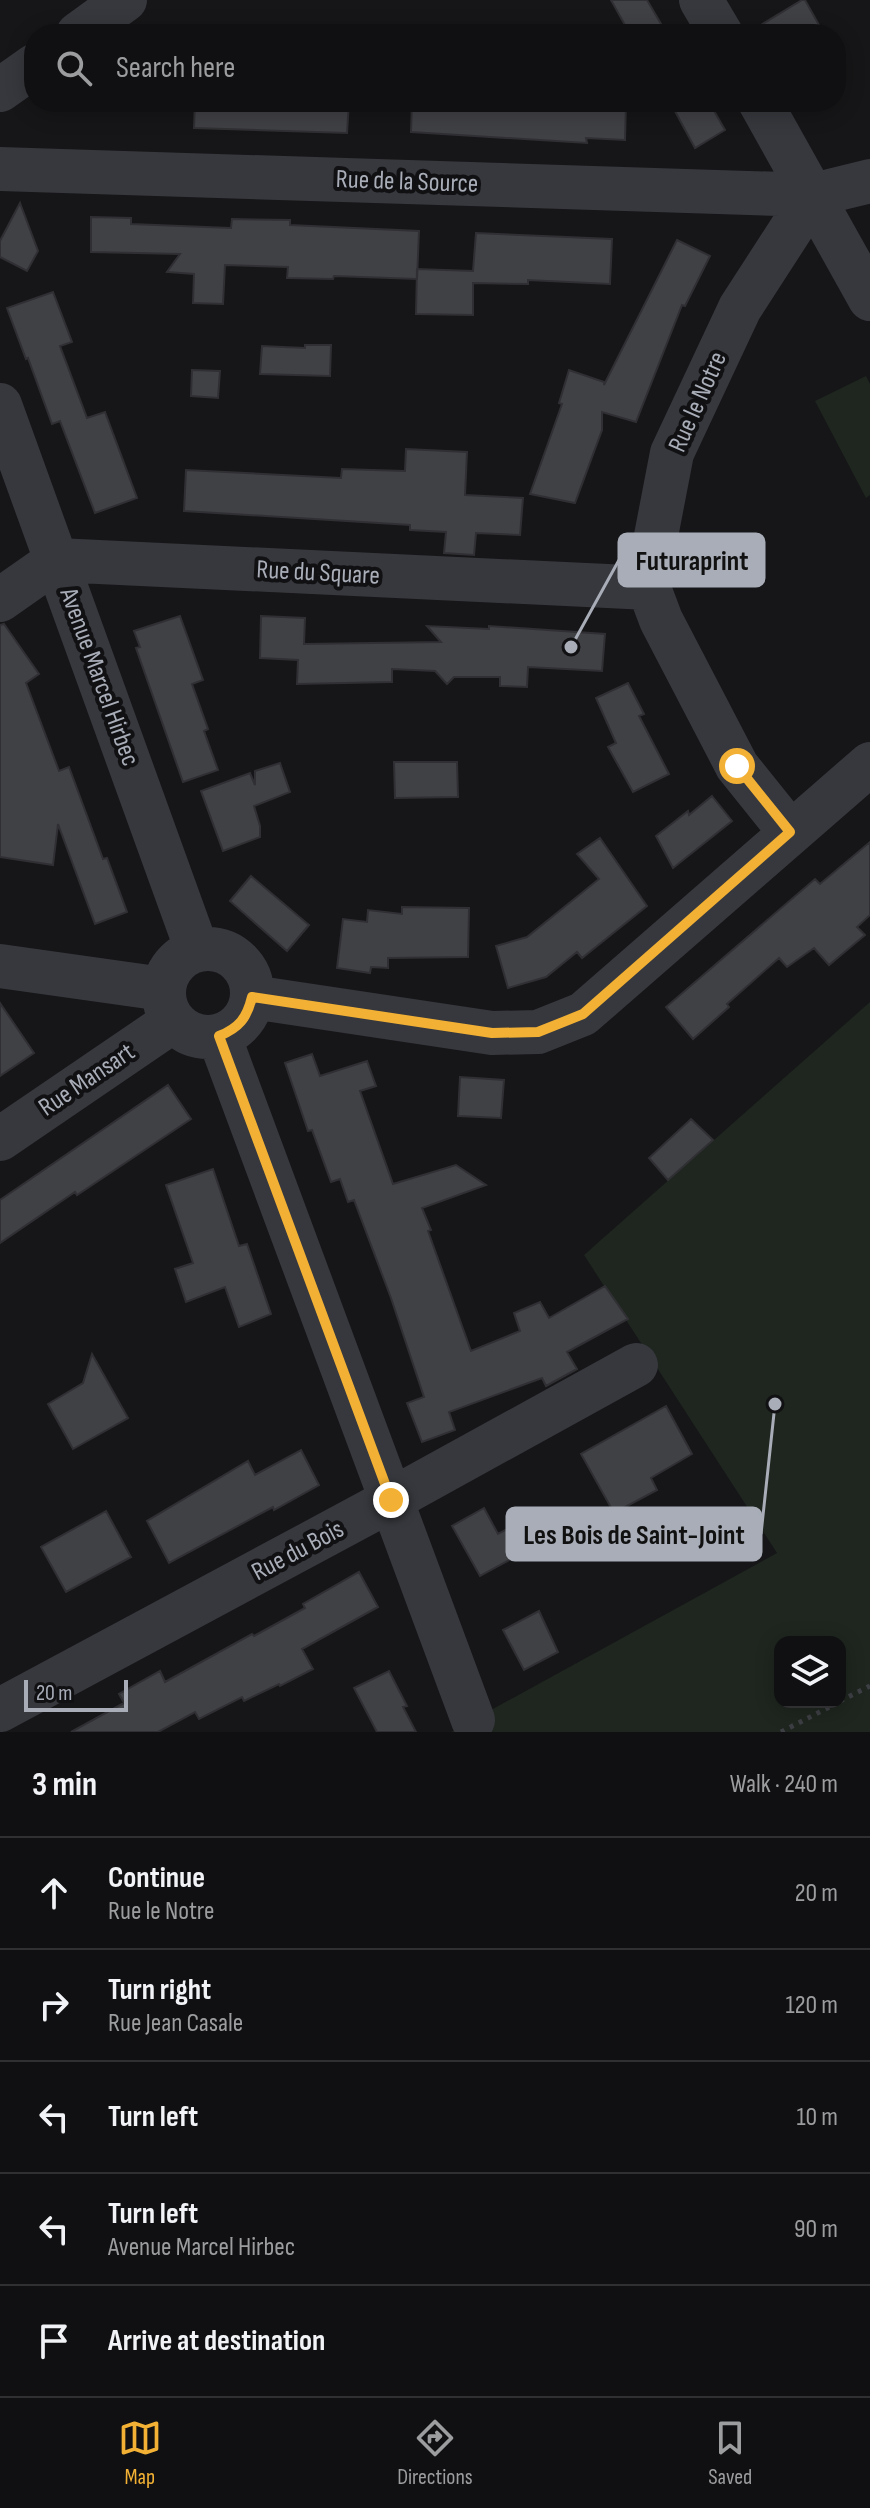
<!DOCTYPE html>
<html lang="en">
<head>
<meta charset="utf-8">
<style>
	:root { --surface:#101012; --page:#19191b; --text:#f1f3f6; --muted:#9c9d9f; --line:#303032; --accent:#f2b134 }
	body { margin:0; font-family:"Sofia Sans Condensed",sans-serif; background:var(--page); color:var(--text) }
	.controls { position:absolute; right:24px; bottom:24px; display:grid; overflow:hidden; border-radius:16px; box-shadow:0 4px 20px #0003 }
	.controls button { width:72px; height:72px; display:grid; place-items:center; padding:0; border:0; border-bottom:2px solid var(--line); background:var(--surface); color:var(--text); font:40px sans-serif }
	.scale { position:absolute; left:24px; bottom:20px; width:104px; box-sizing:border-box; padding-left:8px; border:4px solid #a8adb8; border-top:0; font-size:22px; line-height:28px; white-space:nowrap; color:#a8adb8; -webkit-text-stroke:6px #111113; paint-order:stroke }
	.stop { position:absolute; width:24px; height:24px; margin:-18px; border:6px solid #f2b134; border-radius:50%; background:#fff }
	.stop.end { background:#f2b134; border-color:#fff; box-shadow:0 2px 8px #0008 }
	.list { margin:0; padding:0; list-style:none }
	h2 { display:flex; justify-content:space-between; align-items:center; height:104px; margin:0; padding:0 32px; font-size:34px }
	h2 small { font-size:26px; font-weight:400; color:var(--muted) }
	.list li { display:grid; grid-template-columns:52px 1fr auto; gap:24px; align-items:center; box-sizing:border-box; height:112px; padding:0 32px; border-top:2px solid var(--line) }
	.list b { display:block; font-size:30px; white-space:nowrap }
	.list p { margin:0; font-size:26px; white-space:nowrap; color:var(--muted) }
	.list em { font-size:26px; font-style:normal; color:var(--muted) }
	.icon { flex:none; width:44px; height:44px; fill:none; stroke:currentColor; stroke-width:2; stroke-linecap:round; stroke-linejoin:round }
	.map { position:relative; flex:none; width:870px; height:1732px; overflow:hidden }
	.search { position:absolute; background:var(--surface); box-shadow:0 4px 20px #0003; left:24px; right:24px; top:24px; height:88px; display:flex; align-items:center; gap:20px; box-sizing:border-box; padding:0 28px; border-radius:32px; color:var(--muted); font-size:30px }
	.sheet { height:664px; background:var(--surface) }
	nav { display:flex; justify-content:space-around; align-items:center; box-sizing:border-box; height:112px; border-top:2px solid var(--line); background:var(--surface); font-size:22px; color:var(--muted) }
	nav a { display:grid; justify-items:center; gap:4px }
	nav .on { color:var(--accent) }
	.map>svg:first-child { display:block }
	.green { fill:#1e261f; fill-rule:evenodd }
	.building { fill:#404145; stroke:#303034; stroke-width:2 }
	.lines { fill:none; stroke-linecap:round; stroke-linejoin:round }
	.path { stroke:#3d3f44; stroke-width:5; stroke-dasharray:4 6; stroke-linecap:butt }
	.minor { stroke:#37383d; stroke-width:44 }
	.route { stroke:#f2b134; stroke-width:10 }
	.labels { text-anchor:middle; dominant-baseline:central; stroke-width:8; stroke-linejoin:round; paint-order:stroke }
	.street-label { font-size:26px; fill:#a8adb8; stroke:#111113 }
	.leader { fill:none; stroke:#a8adb8; stroke-width:3 }
	.callout-dot { fill:#a8adb8; stroke:#111113; stroke-width:3 }
	.callout { fill:#a8adb8; stroke:#a8adb8; stroke-width:3 }
	.callout-label { font-size:28px; text-anchor:middle; font-weight:bold; fill:#111 }
</style>
</head>
<body>
<div class="map">
<svg width="870" height="1732" viewBox="0 0 870 1732">
	<rect width="100%" height="100%" fill="#161618"/>
	<path class="green" d="M 866,376 L 870,384 L 870,495 L 866,498 L 815,401 Z
		M 870,1002 L 870,1732 L 451,1732 L 777,1553 L 584,1255 ZM 780,1642 L 840,1642 L 840,1702 L 780,1702 Z"/>
	<path class="building" d="M 611,0 L 647,0 L 667,34 L 630,34 Z
		M 802,0 L 805,0 L 824,34 L 746,34 Z
		M 195,102 L 349,102 L 347,133 L 194,128 Z
		M 412,102 L 626,102 L 625,140 L 586,138 L 587,143 L 411,132 Z
		M 670,102 L 709,102 L 725,130 L 695,148 Z
		M 20,203 L 38,251 L 27,271 L 0,257 L 0,241 Z
		M 91,217 L 131,218 L 131,224 L 231,228 L 232,219 L 290,220 L 290,225 L 419,231 L 417,279 L 334,276 L 333,279 L 287,278 L 288,267 L 225,265 L 223,304 L 193,303 L 194,274 L 167,272 L 180,254 L 91,252 Z
		M 476,233 L 612,239 L 610,284 L 528,280 L 528,284 L 473,283 L 473,315 L 416,314 L 417,269 L 473,271 Z
		M 677,240 L 710,256 L 685,306 L 682,305 L 636,422 L 602,412 L 602,430 L 575,503 L 530,494 L 562,404 L 559,403 L 569,370 L 604,382 L 604,385 Z
		M 53,292 L 72,342 L 60,346 L 87,418 L 105,412 L 137,498 L 95,513 L 60,421 L 52,424 L 28,358 L 26,359 L 7,308 Z
		M 305,345 L 331,345 L 330,376 L 260,374 L 262,346 L 305,348 Z
		M 192,370 L 220,371 L 218,398 L 191,396 Z
		M 406,449 L 467,452 L 465,495 L 523,498 L 520,535 L 476,533 L 474,555 L 444,553 L 446,532 L 410,530 L 410,525 L 184,511 L 186,470 L 341,478 L 342,469 L 405,471 Z
		M 180,616 L 203,680 L 192,684 L 208,729 L 204,731 L 218,770 L 183,782 L 136,648 L 140,647 L 134,631 Z
		M 261,616 L 305,618 L 304,644 L 441,642 L 427,626 L 489,629 L 489,626 L 605,634 L 602,671 L 528,667 L 527,687 L 500,686 L 500,677 L 454,677 L 447,684 L 435,671 L 392,669 L 392,682 L 297,684 L 298,660 L 260,658 Z
		M 4,624 L 39,674 L 26,683 L 59,771 L 69,767 L 103,859 L 107,858 L 127,912 L 95,924 L 58,824 L 53,865 L 0,857 L 0,625 Z
		M 628,683 L 644,714 L 639,716 L 669,774 L 633,792 L 608,747 L 616,743 L 596,698 Z
		M 394,762 L 457,762 L 458,797 L 395,798 Z
		M 280,763 L 290,792 L 254,806 L 260,826 L 260,837 L 223,851 L 201,791 L 250,773 L 255,785 L 255,771 Z
		M 712,796 L 732,821 L 673,868 L 656,836 L 688,811 L 689,815 Z
		M 600,838 L 647,906 L 582,958 L 577,952 L 546,977 L 508,988 L 496,946 L 527,937 L 599,879 L 577,854 Z
		M 870,842 L 870,915 L 857,927 L 865,935 L 829,965 L 814,948 L 787,967 L 779,958 L 727,1004 L 729,1007 L 693,1039 L 666,1007 L 815,879 L 820,884 Z
		M 251,876 L 309,925 L 287,951 L 230,901 Z
		M 402,907 L 469,908 L 468,957 L 388,958 L 388,968 L 371,967 L 370,973 L 337,968 L 343,919 L 367,922 L 368,910 L 402,914 Z
		M 0,1003 L 34,1053 L 0,1076 Z
		M 312,1054 L 320,1076 L 367,1061 L 376,1086 L 360,1091 L 393,1184 L 456,1165 L 486,1185 L 422,1208 L 431,1230 L 428,1231 L 471,1351 L 520,1331 L 514,1313 L 540,1302 L 549,1318 L 605,1286 L 628,1319 L 567,1352 L 577,1369 L 546,1386 L 542,1378 L 449,1412 L 455,1430 L 422,1442 L 407,1403 L 424,1397 L 391,1298 L 354,1200 L 348,1202 L 340,1179 L 331,1182 L 312,1130 L 308,1131 L 285,1063 Z
		M 460,1077 L 504,1080 L 501,1118 L 458,1116 Z
		M 168,1085 L 191,1119 L 77,1195 L 75,1192 L 0,1243 L 0,1200 Z
		M 691,1119 L 713,1140 L 668,1180 L 649,1158 Z
		M 213,1169 L 239,1246 L 247,1244 L 271,1314 L 239,1327 L 225,1287 L 186,1302 L 175,1269 L 193,1263 L 166,1185 Z
		M 92,1354 L 128,1418 L 73,1449 L 48,1404 L 83,1383 Z
		M 666,1406 L 692,1454 L 651,1478 L 657,1490 L 614,1513 L 581,1454 Z
		M 301,1450 L 319,1485 L 274,1510 L 273,1507 L 169,1563 L 147,1521 L 248,1461 L 255,1475 Z
		M 484,1508 L 498,1534 L 511,1527 L 524,1552 L 480,1576 L 452,1526 Z
		M 106,1511 L 131,1557 L 66,1592 L 41,1547 Z
		M 359,1572 L 378,1607 L 302,1649 L 313,1669 L 280,1686 L 279,1684 L 244,1701 L 242,1697 L 199,1719 L 195,1712 L 158,1732 L 71,1732 L 124,1703 L 119,1694 L 160,1671 L 165,1682 L 252,1634 L 254,1636 L 305,1608 L 303,1604 Z
		M 539,1611 L 558,1652 L 524,1670 L 503,1630 Z
		M 389,1671 L 407,1706 L 403,1707 L 416,1732 L 377,1732 L 354,1688 Z"/>
	<g class="lines">
		<path class="path" d="M 840,1701 L 870,1686
			M 781,1732 L 839,1702"/>
		<path class="minor" d="M 701,0 L 721,34
			M 78,34 L 125,0
			M 0,90 L 34,66
			M 760,102 L 870,299
			M 0,169 L 813,195 L 870,181
			M 0,405 L 197,950
			M 0,600 L 57,560 L 649,588
			M 790,832 L 737,766 L 661,620 L 649,588 L 651,562 L 672,453 L 740,308 L 813,195
			M164 993a44 44 0 1 1 88 0a44 44 0 1 1-88 0Z
			M 0,966 L 163,989
			M 252,997 L 492,1033 L 538,1032 L 583,1014 L 870,764
			M 219,1036 L 473,1720
			M 0,1139 L 173,1021
			M 0,1710 L 391,1500 L 636,1365"/>
	</g>
	<g class="lines">
		<path class="route" d="M 391,1500 L 219,1036 C 239,1028 247,1018 252,997 L 492,1033 L 538,1032 L 583,1014 L 790,832 L 737,766"/>
	</g>
	<g class="labels">
		<g class="street-label">
			<text transform="translate(407 182) rotate(2)">Rue de la Source</text>
			<text transform="translate(698 402) rotate(-66)">Rue le Notre</text>
			<text transform="translate(318 573) rotate(3)">Rue du Square</text>
			<text transform="translate(99 677) rotate(70)">Avenue Marcel Hirbec</text>
			<text transform="translate(87 1080) rotate(-34)">Rue Mansart</text>
			<text transform="translate(298 1551) rotate(-28)">Rue du Bois</text>
		</g>
	</g>
	<path class="leader" d="M571 647L619 560M775 1404L761 1534"/>
	<g class="callout-dot">
		<circle cx="571" cy="647" r="8"/>
		<circle cx="775" cy="1404" r="8"/>
	</g>
	<g class="callout">
		<rect x="619" y="534" width="145" height="52" rx="8"/>
		<rect x="507" y="1508" width="254" height="52" rx="8"/>
	</g>
	<g class="callout-label">
		<text x="692" y="570">Futuraprint</text>
		<text x="634" y="1544">Les Bois de Saint-Joint</text>
	</g>
</svg>
<div class="controls">
<button><svg class="icon" aria-label="layers" viewBox="0 0 24 24"><path d="M12 4l9 5-9 5-9-5zM3 14l9 5 9-5"/></svg></button>
</div>
<div class="scale">20 m</div>
<div class="stop" style="left:737px;top:766px"></div>
<div class="stop end" style="left:391px;top:1500px"></div>
<div class="search"><svg class="icon" aria-label="search" viewBox="0 0 24 24"><circle cx="10" cy="10" r="6"/><path d="M15 15l6 6"/></svg>Search here</div>
</div>
<section class="sheet">
<h2>3 min<small>Walk · 240 m</small></h2>
<ul class="list">
<li><svg class="icon" aria-label="ahead" viewBox="0 0 24 24"><path d="M12 20V5M6 11l6-6 6 6"/></svg><div><b>Continue</b><p>Rue le Notre</p></div><em>20 m</em></li>
<li><svg class="icon" aria-label="right" viewBox="0 0 24 24"><path d="M7 20v-9h11M14 6l5 5-5 5"/></svg><div><b>Turn right</b><p>Rue Jean Casale</p></div><em>120 m</em></li>
<li><svg class="icon" aria-label="left" viewBox="0 0 24 24"><path d="M17 20v-9H6M10 6l-5 5 5 5"/></svg><div><b>Turn left</b></div><em>10 m</em></li>
<li><svg class="icon" aria-label="left" viewBox="0 0 24 24"><path d="M17 20v-9H6M10 6l-5 5 5 5"/></svg><div><b>Turn left</b><p>Avenue Marcel Hirbec</p></div><em>90 m</em></li>
<li><svg class="icon" aria-label="arrive" viewBox="0 0 24 24"><path d="M6 21V4h12l-3 4 3 4H6"/></svg><div><b>Arrive at destination</b></div></li>
</ul>
</section>
<nav>
<a class="on"><svg class="icon" aria-label="map" viewBox="0 0 24 24"><path d="M3 6l6-2 6 2 6-2v14l-6 2-6-2-6 2zM9 4v14M15 6v14"/></svg>Map</a>
<a><svg class="icon" aria-label="directions" viewBox="0 0 24 24"><path d="M12 3l9 9-9 9-9-9zM9 14v-3h6M13 9l2 2-2 2"/></svg>Directions</a>
<a><svg class="icon" aria-label="saved" viewBox="0 0 24 24"><path d="M7 4h10v16l-5-4-5 4z"/></svg>Saved</a>
</nav>
</body>
</html>
